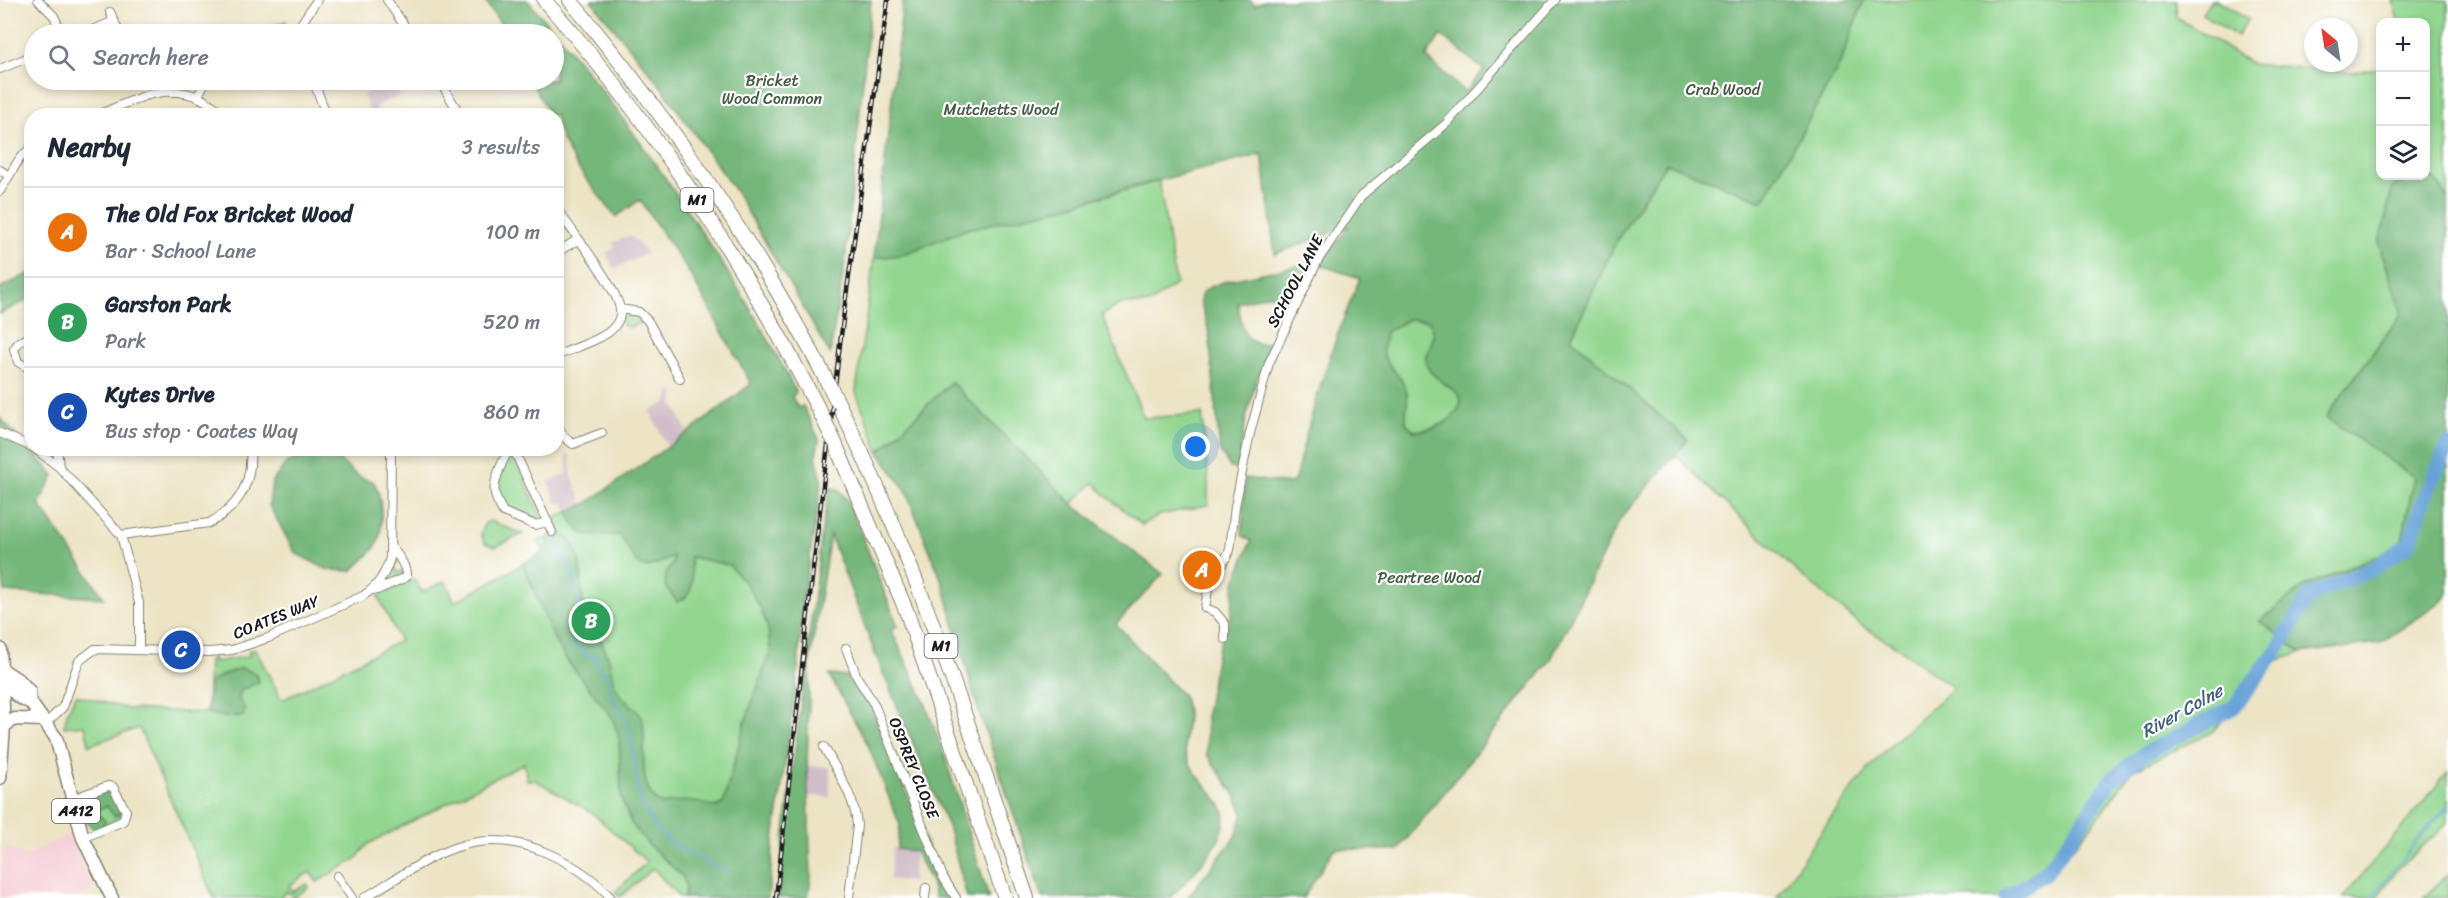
<!DOCTYPE html>
<html lang="en">
<head>
<meta charset="utf-8">
<style>
	:root { --surface:#fff; --page:#f6f6f7; --text:#1f2937; --muted:#747a83; --line:#e0e1e3; --accent:#db2777 }
	body { margin:0; font-family:Sriracha,sans-serif; background:var(--page); color:var(--text) }
	.controls { position:absolute; right:18px; top:18px; display:grid; overflow:hidden; border-radius:12px; box-shadow:0 3px 9px #0003 }
	.controls button { width:54px; height:54px; display:grid; place-items:center; padding:0; border:0; border-bottom:2px solid var(--line); background:var(--surface); color:var(--text); font:30px sans-serif }
	.compass { position:absolute; left:2304px; top:18px; width:54px; height:54px; border-radius:50%; background:var(--surface); box-shadow:0 3px 9px #0003; rotate:330deg }
	.you { position:absolute; left:1196px; top:447px; width:21px; height:21px; margin:-15px; border:4px solid #fff; border-radius:50%; background:#1a73e8; box-shadow:0 0 0 9px #1a73e833 }
	.badge { display:grid; place-items:center; width:39px; height:39px; border-radius:50%; background:var(--accent); color:#fff; font-size:20px; font-weight:700 }
	.pin { position:absolute; translate:-50% -50%; border:3px solid #fff; box-shadow:0 2px 6px #0006 }
	.list { margin:0; padding:0; list-style:none }
	h2 { display:flex; justify-content:space-between; align-items:center; height:78px; margin:0; padding:0 24px; font-size:26px }
	h2 small { font-size:20px; font-weight:400; color:var(--muted) }
	.list li { display:grid; grid-template-columns:39px 1fr auto; gap:18px; align-items:center; box-sizing:border-box; height:90px; padding:0 24px; border-top:2px solid var(--line) }
	.list b { display:block; font-size:22px; white-space:nowrap }
	.list p { margin:0; font-size:20px; white-space:nowrap; color:var(--muted) }
	.list em { font-size:20px; font-style:normal; color:var(--muted) }
	.icon { flex:none; width:33px; height:33px; fill:none; stroke:currentColor; stroke-width:2; stroke-linecap:round; stroke-linejoin:round }
	.map { position:relative; flex:none; width:2448px; height:898px; overflow:hidden }
	.search { position:absolute; background:var(--surface); box-shadow:0 3px 9px #0003; left:24px; top:24px; width:540px; height:66px; display:flex; align-items:center; gap:15px; box-sizing:border-box; padding:0 21px; border-radius:33px; color:var(--muted); font-size:22px }
	.panel { position:absolute; background:var(--surface); box-shadow:0 3px 9px #0003; left:24px; top:108px; width:540px; height:348px; border-radius:24px }
	.map>svg:first-child { display:block }
	.built { fill:#f6cfd7 }
	.industrial { fill:#d1bdc9 }
	.green { fill:#92d68f; stroke:#577956; stroke-width:1.5 }
	.forest { fill:#75b77a; stroke:#486a4b; stroke-width:1.5; fill-rule:evenodd }
	.lines { fill:none; stroke-linecap:round; stroke-linejoin:round }
	.stream { stroke:#67a3d8; stroke-width:2 }
	.river { stroke:#67a3d8; stroke-width:15 }
	.minor-casing { stroke:#848070; stroke-width:10 }
	.primary-casing { stroke:#848070; stroke-width:15 }
	.trunk-casing { stroke:#848070; stroke-width:15 }
	.motorway-casing { stroke:#848070; stroke-width:16 }
	.minor { stroke:#fff; stroke-width:8 }
	.primary { stroke:#fff; stroke-width:12 }
	.trunk { stroke:#fff; stroke-width:12 }
	.motorway { stroke:#fff; stroke-width:14 }
	.rail-casing { stroke:#1c1c1c; stroke-width:4.5 }
	.rail { stroke:#fff; stroke-width:2; stroke-dasharray:7; stroke-linecap:butt }
	.motorway-bridge-casing { stroke:#848070; stroke-width:16; stroke-linecap:butt }
	.motorway-bridge { stroke:#fff; stroke-width:14 }
	.labels { text-anchor:middle; dominant-baseline:central; stroke-width:4.5; stroke-linejoin:round; paint-order:stroke }
	.shield { fill:#fff; stroke:#606060; stroke-width:1.5 }
	.shield-label { font-size:15px; font-weight:bold; fill:#1c1c1c }
	.park-label { font-size:16px; fill:#455d44; stroke:#fff }
	.street-label { font-size:16px; fill:#1c1c1c; stroke:#fff }
	.water-label { font-size:18px; font-style:italic; fill:#42607a; stroke:#fff }
</style>
</head>
<body>
<div class="map">
<svg width="2448" height="898" viewBox="0 0 2448 898">
	<rect width="100%" height="100%" fill="#fff"/>
	<filter id="ink" filterUnits="userSpaceOnUse"><feTurbulence type="fractalNoise" baseFrequency=".0167" numOctaves="2"/><feDisplacementMap in="SourceGraphic" scale="12" xChannelSelector="R" yChannelSelector="G"/><feConvolveMatrix kernelMatrix="1 2 1 2 8 2 1 2 1" color-interpolation-filters="sRGB"/></filter>
	<filter id="wash" filterUnits="userSpaceOnUse"><feTurbulence type="fractalNoise" baseFrequency=".008" numOctaves="4" result="noise"/><feDisplacementMap in="SourceGraphic" scale="24" xChannelSelector="R" yChannelSelector="G"/><feGaussianBlur stdDeviation="1.35" result="paint"/><feColorMatrix in="noise" values="0 0 0 0 0 0 0 0 0 0 0 0 0 0 0 0 0 1.4 0 .05"/><feComposite in="paint" operator="in"/></filter>
	<g filter="url(#wash)">
		<rect width="100%" height="100%" fill="#ece4c5"/>
		<path class="built" d="M 69,834 L 93,889 L 76,898 L 0,898 L 0,873 L 6,847 L 26,856 Z"/>
		<path class="industrial" d="M 277,80 L 305,80 L 306,81 L 282,90 Z
			M 378,80 L 393,80 L 400,96 L 376,106 L 378,115 L 357,115 L 369,111 L 363,94 L 368,92 L 365,84 Z
			M 630,235 L 647,253 L 614,269 L 606,253 L 615,248 L 613,243 Z
			M 671,391 L 675,392 L 673,402 L 688,433 L 667,446 L 650,411 L 666,403 Z
			M 570,454 L 571,475 L 584,505 L 568,512 L 563,502 L 557,504 L 548,482 L 568,473 L 566,455 Z
			M 807,766 L 830,767 L 830,797 L 807,796 Z
			M 893,848 L 915,851 L 912,882 L 890,879 Z"/>
		<path class="green" d="M 1864,0 L 2177,0 L 2176,17 L 2252,64 L 2352,72 L 2380,68 L 2380,176 L 2412,176 L 2393,187 L 2379,244 L 2402,313 L 2326,417 L 2414,477 L 2401,546 L 2305,586 L 2260,621 L 2301,653 L 2278,660 L 2212,732 L 2132,771 L 2091,827 L 2049,876 L 2018,898 L 1777,898 C 1805,855 1834,811 1867,771 C 1893,740 1924,715 1953,688 L 1897,647 L 1862,626 L 1797,572 L 1675,455 L 1687,439 L 1571,338 L 1617,240 L 1666,162 L 1763,201 L 1840,64 Z
			M 2211,0 L 2218,0 L 2248,19 L 2237,36 L 2202,14 Z
			M 2393,0 L 2448,0 L 2448,198 L 2426,168 L 2426,22 L 2398,22 Z
			M 286,21 L 284,32 L 277,34 L 260,34 L 258,31 Z
			M 1159,181 L 1176,284 L 1149,304 L 1121,304 L 1102,315 L 1144,418 L 1202,414 L 1208,476 L 1208,505 L 1160,515 L 1142,525 L 1104,494 L 1094,482 L 1072,504 L 951,382 L 879,452 L 856,392 L 874,258 L 901,255 L 967,229 L 1054,210 Z
			M 635,315 L 644,321 L 630,327 L 624,326 L 622,322 L 625,317 Z
			M 1408,319 L 1429,321 C 1438,336 1433,341 1426,356 L 1442,382 L 1460,395 C 1466,420 1433,430 1414,431 L 1406,423 C 1405,412 1409,401 1406,390 C 1398,363 1375,369 1386,332 Z
			M 752,384 L 805,457 L 737,898 L 680,898 L 653,868 L 620,897 L 615,892 L 647,862 L 591,812 L 535,780 L 527,780 L 524,763 L 368,844 L 356,859 L 317,882 L 310,872 L 289,886 L 293,892 L 307,884 L 309,887 L 293,898 L 287,891 L 280,898 L 214,898 L 139,728 L 89,745 L 85,725 L 64,727 L 67,713 L 76,695 L 128,709 L 207,713 L 209,660 L 213,657 L 214,662 L 250,656 L 248,651 L 255,649 L 282,700 L 400,641 L 378,596 L 414,579 L 422,592 L 445,581 L 455,602 L 544,552 L 539,541 L 559,532 L 553,519 L 584,505 L 688,433 Z
			M 510,455 L 514,457 L 542,517 L 541,520 L 536,521 L 536,516 C 527,513 510,511 504,504 C 492,491 500,467 510,455 Z
			M 490,521 L 523,534 L 495,547 L 485,543 L 481,534 L 485,523 Z
			M 394,556 L 399,562 L 394,565 L 398,573 L 403,570 L 404,575 L 384,585 L 383,582 Z
			M 2448,772 L 2448,823 L 2400,867 L 2376,898 L 2343,898 Z
			M 107,805 L 118,815 L 121,813 L 121,817 L 103,827 L 97,813 L 99,809 Z
			M 2448,874 L 2448,898 L 2423,898 Z"/>
		<path class="forest" d="M 484,0 L 527,0 C 584,63 633,130 680,200 C 722,262 763,325 796,392 L 792,397 L 798,408 L 803,406 L 819,439 L 816,456 L 822,480 L 802,606 L 798,671 L 773,847 L 768,898 L 684,898 L 686,887 L 683,877 L 648,844 L 631,823 L 621,797 L 619,738 L 612,717 L 565,658 L 554,639 L 523,564 C 536,556 548,553 549,536 L 559,532 C 591,548 576,587 585,611 C 591,628 605,643 609,660 C 612,672 612,681 618,691 C 629,709 642,704 644,731 C 646,755 637,789 661,804 C 681,800 696,800 715,807 L 723,804 L 745,722 L 770,652 L 768,629 L 761,609 L 747,585 L 729,565 L 690,557 C 691,572 698,596 677,602 L 665,586 L 666,573 L 673,563 L 673,556 C 632,579 641,563 619,535 C 590,533 581,545 568,512 L 584,505 L 688,433 L 751,384 L 690,274 L 640,200 L 616,217 C 596,191 557,148 556,116 L 550,115 L 530,80 L 554,80 L 554,34 L 508,34 Z
			M 591,0 L 871,0 L 845,261 L 830,354 L 736,192 L 660,85 Z
			M 903,0 L 1250,0 L 1255,5 L 1267,0 L 1864,0 L 1840,64 L 1763,201 L 1666,163 L 1617,240 L 1571,338 L 1688,440 L 1621,518 L 1550,661 L 1398,850 L 1334,849 L 1303,898 L 1187,898 L 1236,836 L 1243,813 L 1235,795 L 1207,755 L 1206,714 L 1217,652 L 1231,615 L 1235,582 L 1251,541 L 1242,535 L 1245,478 L 1289,484 L 1295,480 C 1312,407 1331,347 1360,278 L 1320,265 L 1349,226 L 1275,254 L 1262,154 L 1129,188 L 1054,210 L 967,229 L 901,255 L 874,258 ZM 1441,35 L 1484,70 L 1465,92 L 1426,57 ZM 1408,319 L 1429,321 C 1442,343 1421,347 1427,365 C 1433,386 1480,390 1452,417 C 1441,427 1429,431 1414,431 L 1406,423 C 1405,412 1409,401 1406,390 C 1398,364 1375,369 1386,332 Z
			M 2426,167 L 2448,198 L 2448,594 L 2439,604 L 2380,643 L 2301,653 L 2260,621 L 2305,586 L 2401,546 L 2414,477 L 2326,417 L 2402,313 L 2379,244 L 2393,187 L 2412,176 L 2426,176 Z
			M 1296,266 L 1304,266 L 1307,270 L 1296,297 L 1267,295 L 1238,303 C 1240,315 1242,339 1256,343 C 1261,344 1270,344 1276,344 L 1257,378 L 1246,418 L 1238,469 L 1231,468 L 1220,452 L 1209,332 L 1200,300 L 1202,293 L 1210,287 L 1226,281 Z
			M 31,273 L 31,298 L 0,314 L 0,288 Z
			M 951,382 L 1072,504 L 1163,574 L 1116,624 L 1183,696 C 1193,718 1180,736 1186,755 C 1193,776 1211,788 1222,807 C 1237,835 1187,879 1170,898 L 1042,898 L 977,706 L 943,584 L 906,491 L 879,452 Z
			M 0,418 L 54,475 L 39,504 L 104,598 L 5,592 L 0,558 Z
			M 326,451 C 344,459 351,478 373,481 C 383,495 384,531 376,546 C 370,555 359,563 352,571 L 328,570 L 295,553 L 269,505 L 272,482 L 286,463 L 309,453 Z
			M 830,487 L 839,490 L 848,501 L 898,626 L 891,629 L 924,700 L 944,754 L 989,898 L 967,898 L 949,829 L 876,656 L 830,535 L 810,660 L 807,766 L 811,877 L 808,898 L 777,898 L 822,530 Z
			M 241,668 L 255,673 L 259,682 L 241,690 L 239,699 L 245,710 L 243,716 L 225,717 L 207,713 L 209,683 L 224,674 Z
			M 829,675 L 846,676 L 871,707 L 919,822 L 937,876 L 951,898 L 935,898 L 931,882 L 915,851 L 897,849 L 900,825 L 868,745 Z
			M 109,790 L 115,793 L 121,813 L 114,816 L 107,806 L 99,809 L 97,813 L 105,821 L 103,827 L 96,830 C 86,824 81,813 83,801 L 87,796 Z"/>
		<g class="lines">
			<path class="stream" d="M 554,533 L 573,574 L 579,604 L 572,643 L 575,647 L 582,648 L 588,657 L 596,656 L 597,665 C 601,672 607,675 610,683 C 612,689 611,696 614,701 C 617,708 624,713 626,721 C 639,757 631,800 658,830 C 676,851 705,861 729,873
				M 2371,898 L 2419,838 L 2448,806"/>
			<path class="river" d="M 2006,898 L 2045,873 L 2068,843 L 2111,780 L 2144,754 L 2234,707 L 2278,649 L 2309,596 L 2374,568 L 2410,543 L 2422,504 L 2448,445"/>
		</g>
	</g>
	<g filter="url(#ink)">
		<g class="lines">
			<defs>
				<path id="minor" d="M 38,0 L 54,16 L 62,34
					M 387,0 L 410,34
					M 110,12 L 120,34
					M 83,34 L 114,21
					M 299,34 L 299,27 L 317,0
					M 0,69 L 34,55
					M 313,80 L 327,116
					M 439,80 L 461,116
					M 198,96 L 206,80
					M 96,116 C 142,96 182,73 225,116
					M 487,116 L 488,116
					M 0,170 L 9,176
					M 0,191 L 20,158 L 32,147
					M 556,208 C 570,228 619,290 620,310 C 621,316 618,322 614,327 C 605,339 571,349 556,356
					M 556,253 L 577,240
					M 620,309 L 639,312 L 648,321 L 680,379
					M 32,337 L 19,342 L 14,349 L 18,362 L 32,370
					M 556,423 L 564,437 L 573,444 L 602,433
					M 0,433 L 32,447
					M 34,448 L 59,467
					M 57,448 L 59,467 L 121,535 L 139,603 L 139,650
					M 512,448 C 504,454 492,484 495,494 C 496,500 500,506 503,512 L 535,525 L 548,522
					M 513,448 L 552,532
					M 121,535 L 209,523 C 240,507 253,482 250,448
					M 373,589 L 377,590 L 406,577 C 407,566 398,555 391,547
					M 1225,639 L 1225,624 L 1215,612 L 1205,608 L 1208,590 L 1230,550 L 1235,506 L 1250,433 L 1269,363 L 1318,260 L 1361,196 L 1447,123 L 1555,0
					M 846,648 L 857,677 L 874,704 L 943,877 L 956,898
					M 46,723 L 63,707 L 79,661 L 95,649 L 209,652 L 232,650 L 268,638 L 363,596 C 378,586 385,575 390,558 L 391,448
					M 824,747 C 837,771 855,797 857,825 L 849,898
					M 72,799 L 108,786 L 113,787 L 126,811 L 123,821 L 83,838
					M 337,876 L 352,898
					M 364,898 C 427,861 471,820 547,853 C 570,863 594,878 611,898
					M 925,898 L 926,888"/>
				<path id="primary" d="M 0,668 L 20,681 L 29,691 L 30,702 L 56,738 L 83,838 L 112,898
					M 3,670 C 9,685 13,698 30,702"/>
				<path id="trunk" d="M 0,649 L 4,726 L 0,778
					M 4,726 L 15,719 L 43,720"/>
				<path id="motorway" d="M 544,0 C 656,125 747,269 823,418
					M 570,0 C 669,119 757,245 828,383
					M 837,401 C 917,561 970,730 1027,898
					M 834,441 L 906,610 L 1005,898"/>
			</defs>
			<use href="#minor" class="minor-casing"/>
			<use href="#primary" class="primary-casing"/>
			<use href="#trunk" class="trunk-casing"/>
			<use href="#motorway" class="motorway-casing"/>
			<use href="#minor" class="minor"/>
			<use href="#primary" class="primary"/>
			<use href="#trunk" class="trunk"/>
			<use href="#motorway" class="motorway"/>
			<defs>
				<path id="rail" d="M 776,898 L 813,569 L 844,311 L 888,0"/>
			</defs>
			<use href="#rail" class="rail-casing"/>
			<use href="#rail" class="rail"/>
			<defs>
				<path id="motorway-bridge" d="M 828,383 L 837,401
					M 823,418 L 834,441"/>
			</defs>
			<use href="#motorway-bridge" class="motorway-bridge-casing"/>
			<use href="#motorway-bridge" class="motorway-bridge"/>
		</g>
	</g>
	<g class="labels">
		<g class="shield">
			<rect x="680.5" y="188" width="33" height="24" rx="4.5"/>
			<rect x="924.5" y="634" width="33" height="24" rx="4.5"/>
			<rect x="52" y="799" width="48" height="24" rx="4.5"/>
		</g>
		<g class="shield-label">
			<text x="697" y="200">M1</text>
			<text x="941" y="646">M1</text>
			<text x="76" y="811">A412</text>
		</g>
		<g class="park-label">
			<text x="772" y="80">Bricket<tspan x="772" dy="18">Wood Common</tspan></text>
			<text x="1723" y="89">Crab Wood</text>
			<text x="1001" y="109">Mutchetts Wood</text>
			<text x="1429" y="577">Peartree Wood</text>
		</g>
		<g class="street-label">
			<text transform="translate(1295 281) rotate(-62)">SCHOOL LANE</text>
			<text transform="translate(276 617) rotate(-22)">COATES WAY</text>
			<text transform="translate(914 768) rotate(68)">OSPREY CLOSE</text>
		</g>
		<g class="water-label">
			<text transform="translate(2182 711) rotate(-29)">River Colne</text>
		</g>
	</g>
</svg>
<div class="controls">
<button>+</button>
<button>−</button>
<button><svg class="icon" aria-label="layers" viewBox="0 0 24 24"><path d="M12 4l9 5-9 5-9-5zM3 14l9 5 9-5"/></svg></button>
</div>
<svg class="compass" viewBox="-18 -18 36 36"><path d="M0-13l5 13h-10z" fill="#e53935"/><path d="M0 13l5-13h-10z" fill="#747a83"/></svg>
<div class="you"></div>
<div class="pin badge" style="left:1202px;top:570px;background:#e8710a">A</div>
<div class="pin badge" style="left:591px;top:621px;background:#2e9e5b">B</div>
<div class="pin badge" style="left:181px;top:650px;background:#1a4fb4">C</div>
<div class="search"><svg class="icon" aria-label="search" viewBox="0 0 24 24"><circle cx="10" cy="10" r="6"/><path d="M15 15l6 6"/></svg>Search here</div>
<section class="panel">
<h2>Nearby<small>3 results</small></h2>
<ul class="list">
<li><span class="badge" style="background:#e8710a">A</span><div><b>The Old Fox Bricket Wood</b><p>Bar · School Lane</p></div><em>100 m</em></li>
<li><span class="badge" style="background:#2e9e5b">B</span><div><b>Garston Park</b><p>Park</p></div><em>520 m</em></li>
<li><span class="badge" style="background:#1a4fb4">C</span><div><b>Kytes Drive</b><p>Bus stop · Coates Way</p></div><em>860 m</em></li>
</ul>
</section>
</div>
</body>
</html>
